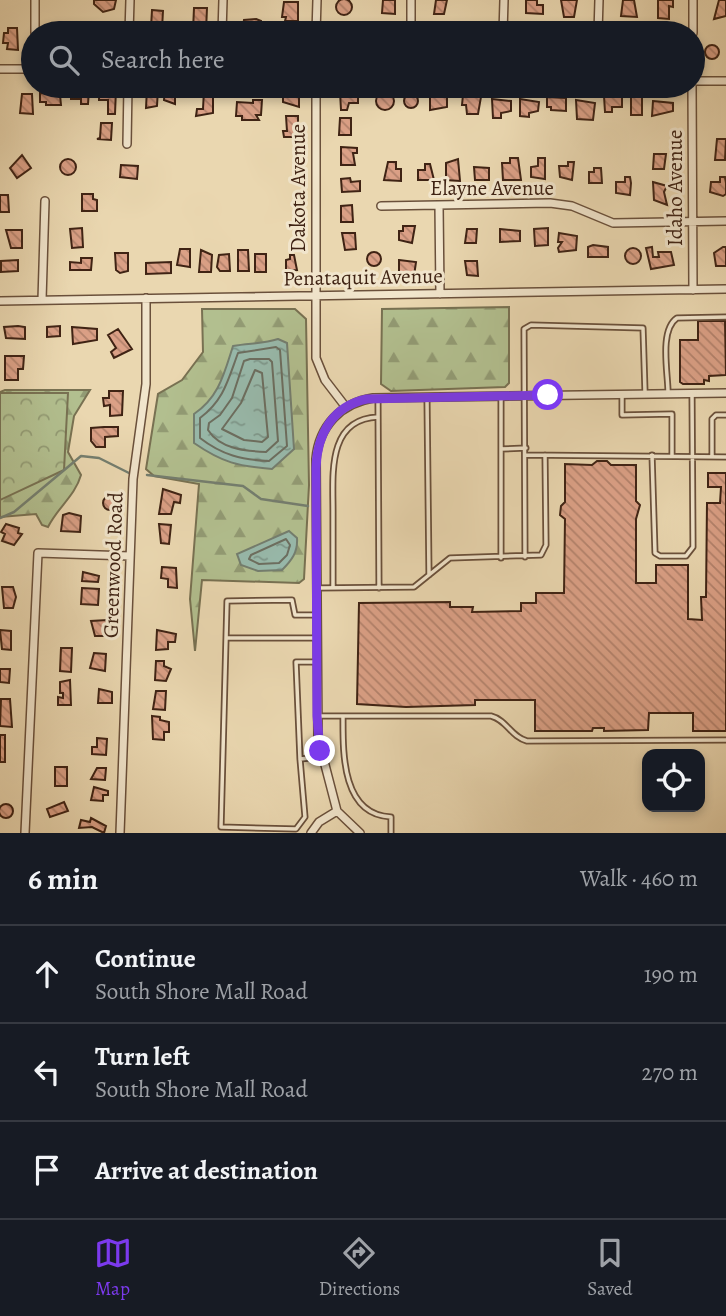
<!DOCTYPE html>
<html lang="en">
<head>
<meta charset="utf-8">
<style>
	:root { --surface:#171b24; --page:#20242c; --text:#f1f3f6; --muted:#9ea1a6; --line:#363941; --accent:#7c3aed }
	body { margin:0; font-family:Alegreya,serif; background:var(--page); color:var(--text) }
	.controls { position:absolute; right:21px; bottom:21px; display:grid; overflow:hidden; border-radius:14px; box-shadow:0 4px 10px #0003 }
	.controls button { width:63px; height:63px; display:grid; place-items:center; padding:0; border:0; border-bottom:2px solid var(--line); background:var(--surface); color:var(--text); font:35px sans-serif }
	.stop { position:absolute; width:21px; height:21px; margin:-16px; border:5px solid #7c3aed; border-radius:50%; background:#fff }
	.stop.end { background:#7c3aed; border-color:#fff; box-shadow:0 2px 7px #0008 }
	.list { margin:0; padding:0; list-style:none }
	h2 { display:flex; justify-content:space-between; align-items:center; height:91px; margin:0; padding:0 28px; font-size:30px }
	h2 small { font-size:23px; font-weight:400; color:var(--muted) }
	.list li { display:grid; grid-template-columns:46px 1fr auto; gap:21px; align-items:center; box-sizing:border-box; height:98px; padding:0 28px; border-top:2px solid var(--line) }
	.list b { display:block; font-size:26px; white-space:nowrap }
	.list p { margin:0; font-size:23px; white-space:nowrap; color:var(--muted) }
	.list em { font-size:23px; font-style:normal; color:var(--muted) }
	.icon { flex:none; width:38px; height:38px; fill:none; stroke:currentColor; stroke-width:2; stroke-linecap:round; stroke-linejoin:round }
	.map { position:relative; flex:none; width:726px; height:833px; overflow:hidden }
	.search { position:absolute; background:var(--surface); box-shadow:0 4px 10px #0003; left:21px; right:21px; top:21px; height:77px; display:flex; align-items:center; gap:18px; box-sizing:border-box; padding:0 24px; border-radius:38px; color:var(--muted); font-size:26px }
	.sheet { height:385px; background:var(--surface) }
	nav { display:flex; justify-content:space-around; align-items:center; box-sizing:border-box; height:98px; border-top:2px solid var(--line); background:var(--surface); font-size:19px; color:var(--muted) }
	nav a { display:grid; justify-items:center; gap:4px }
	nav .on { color:var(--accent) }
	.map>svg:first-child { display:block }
	.forest { fill:url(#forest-firs); stroke:#787152; stroke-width:2 }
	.park { fill:url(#park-crowns); stroke:#787152; stroke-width:2 }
	.water { fill:url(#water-ripples); stroke:#747e6f; stroke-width:2 }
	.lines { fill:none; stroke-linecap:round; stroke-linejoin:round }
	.shore { stroke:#6c6e60; stroke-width:2 }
	.stream { stroke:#747e6f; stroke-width:2.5 }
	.building { fill:url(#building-back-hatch); stroke:#3f2314; stroke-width:2 }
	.service-casing { stroke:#6a503b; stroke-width:7 }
	.minor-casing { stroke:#6a503b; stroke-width:10 }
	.service { stroke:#f1e5cc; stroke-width:3.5 }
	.minor { stroke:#f1e5cc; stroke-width:7 }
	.route { stroke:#7c3aed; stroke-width:9 }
	.labels { text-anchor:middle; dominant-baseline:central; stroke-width:6; stroke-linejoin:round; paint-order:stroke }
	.street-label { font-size:21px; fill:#3f2314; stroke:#f1e5cc }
</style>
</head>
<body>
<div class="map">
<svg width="726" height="833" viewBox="0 0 726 833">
	<defs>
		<pattern id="forest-firs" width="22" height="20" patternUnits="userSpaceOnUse" patternTransform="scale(1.75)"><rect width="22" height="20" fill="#b2bf8f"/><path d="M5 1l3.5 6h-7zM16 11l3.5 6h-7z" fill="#929b74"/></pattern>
		<pattern id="park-crowns" width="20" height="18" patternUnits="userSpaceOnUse" patternTransform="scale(1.75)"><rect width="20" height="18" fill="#b2bf8f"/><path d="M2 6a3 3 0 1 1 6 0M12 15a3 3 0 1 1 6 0" fill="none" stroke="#929b74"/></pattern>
		<pattern id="water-ripples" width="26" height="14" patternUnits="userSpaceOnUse" patternTransform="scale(1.75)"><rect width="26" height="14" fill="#98baac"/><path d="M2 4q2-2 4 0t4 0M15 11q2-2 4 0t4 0" fill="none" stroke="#7d978b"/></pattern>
		<pattern id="building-back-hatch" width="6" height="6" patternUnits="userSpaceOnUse" patternTransform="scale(1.75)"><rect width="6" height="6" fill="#dba086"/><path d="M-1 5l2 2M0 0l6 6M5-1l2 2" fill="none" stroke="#b3826c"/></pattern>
	</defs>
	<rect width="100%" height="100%" fill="#ead7b0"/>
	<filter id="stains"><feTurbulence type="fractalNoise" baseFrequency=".00286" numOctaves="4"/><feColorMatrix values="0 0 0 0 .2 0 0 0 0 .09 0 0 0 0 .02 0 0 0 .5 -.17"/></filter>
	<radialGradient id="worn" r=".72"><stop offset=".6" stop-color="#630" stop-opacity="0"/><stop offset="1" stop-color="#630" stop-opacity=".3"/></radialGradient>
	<path class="forest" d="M 509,307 L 509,383 L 505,387 L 391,391 L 381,384 L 382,309 Z
		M 202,309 L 295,309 L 306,319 L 309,485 L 304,579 L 299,583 L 202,580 L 195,651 L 190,599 L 199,484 L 154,476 L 146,469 L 158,394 L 182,380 L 203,352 Z
		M 5,390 L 90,390 L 74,416 L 68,452 L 81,475 C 75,496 58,507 48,527 L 42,525 L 36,514 L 0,517 L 0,392 Z"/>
	<path class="park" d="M 0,393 L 68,393 L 64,470 L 0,500 Z"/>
	<path class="water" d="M 278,339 L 287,343 L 294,449 L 272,469 C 238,466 223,463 194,443 L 194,414 C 219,397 224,374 233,346 C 249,343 263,344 278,339 Z
		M 289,531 L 297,538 C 298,552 292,560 282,570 L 258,571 L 241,565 L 237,554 Z"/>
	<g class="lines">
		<path class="shore" d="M 276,347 L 280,350 L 287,446 L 269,461 C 242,460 222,455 200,438 L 200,418 C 224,400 228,380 238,353 Z
			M 250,359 L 269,359 L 272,362 L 278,441 L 266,452 C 245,451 220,449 208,430 L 209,423 L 220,415 L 232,398 L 244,361 Z
			M 255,370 L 262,373 L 268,437 L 262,442 L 244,440 L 222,429 L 241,403 Z
			M 286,539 L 290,545 L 287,555 L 279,563 L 259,564 L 249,559 L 251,555 Z"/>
		<path class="stream" d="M 147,475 L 243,486 L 261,499 L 308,506
			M 0,518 L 14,512 L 81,456 L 99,458 L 129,473"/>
	</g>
	<path class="building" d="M336 7a8 8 0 1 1 16 0a8 8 0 1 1-16 0Z
		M 94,0 L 116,0 L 114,9 L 103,12 L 94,4 Z
		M 383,0 L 395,0 L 395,14 L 382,13 Z
		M 436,0 L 447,0 L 444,14 L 434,14 Z
		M 526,0 L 537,0 L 537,5 L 543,5 L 543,14 L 526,13 Z
		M 561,0 L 577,0 L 574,17 L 564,17 Z
		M 623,0 L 634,0 L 637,17 L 621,16 Z
		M 658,0 L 673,0 L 673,7 L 669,6 L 669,19 L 658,18 Z
		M 719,0 L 726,0 L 726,16 L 714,19 Z
		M 284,2 L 298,2 L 298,21 L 285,21 L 286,17 L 282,17 Z
		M 194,8 L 207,8 L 206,31 L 193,31 Z
		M 152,10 L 163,11 L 162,29 L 151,28 Z
		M 256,19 L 261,21 L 260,33 L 242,33 L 244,20 Z
		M 8,28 L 17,28 L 18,50 L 7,49 L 8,43 L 3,43 L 4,33 L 8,33 Z
		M705 52a7 7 0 1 1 14 0a7 7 0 1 1-14 0Z
		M 106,86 L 116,89 L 115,114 L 108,114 L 108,100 L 99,100 L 99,89 L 106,89 Z
		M 71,87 L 89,89 L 88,104 L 81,104 L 81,99 L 71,99 Z
		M 147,88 L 158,88 L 157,106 L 146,108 Z
		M 165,88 L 175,88 L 175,104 L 164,100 Z
		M 204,90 L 213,91 L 213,113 L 196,116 L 197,109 L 203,109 Z
		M 283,90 L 299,91 L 299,107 L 283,102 Z
		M 340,92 L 358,92 L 358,103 L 349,103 L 347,110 L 341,110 Z
		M376 101a9 9 0 1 1 18 0a9 9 0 1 1-18 0Z
		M 40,93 L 60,95 L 61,105 L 46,105 L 46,102 L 40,102 Z
		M404 101a7 7 0 1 1 14 0a7 7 0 1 1-14 0Z
		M 22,94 L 32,94 L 33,114 L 20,113 Z
		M 430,95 L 447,95 L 447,107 L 430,110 Z
		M 463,95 L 481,97 L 478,114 L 467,114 L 466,105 L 462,105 Z
		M 604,96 L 622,96 L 622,107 L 612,107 L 612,112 L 605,112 Z
		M 547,97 L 566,98 L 566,111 L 551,110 L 551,107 L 547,107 Z
		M 631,97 L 642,97 L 642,115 L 631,115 Z
		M 492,99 L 511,101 L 511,111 L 501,113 L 501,118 L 493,118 Z
		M 520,99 L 539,102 L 538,111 L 529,113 L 529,117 L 520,116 Z
		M 253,100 L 262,100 L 261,115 L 256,115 L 259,120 L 242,120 L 242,116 L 236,116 L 237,102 L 253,103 Z
		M 576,100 L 595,103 L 593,120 L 577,119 Z
		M 653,101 L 673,103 L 673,111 L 652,116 Z
		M 286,116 L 298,116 L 298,137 L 284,137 L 283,131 L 287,131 Z
		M 340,118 L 351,118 L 351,135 L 339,135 Z
		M 101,123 L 112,123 L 111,140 L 97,139 L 100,138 Z
		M 717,139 L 726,139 L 725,160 L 715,160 Z
		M 341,147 L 357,148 L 357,153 L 353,153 L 355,165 L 341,165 Z
		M 654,154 L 666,154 L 664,169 L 653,169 Z
		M 22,155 L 31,168 L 17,178 L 10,168 Z
		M 510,158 L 518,158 L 521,180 L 503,180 L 502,163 L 510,163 Z
		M 538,158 L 545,158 L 545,179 L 531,177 L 531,167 L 538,166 Z
		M 458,159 L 460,181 L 446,180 L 446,163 Z
		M60 167a8 8 0 1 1 16 0a8 8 0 1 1-16 0Z
		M 388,162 L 396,162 L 396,169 L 401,169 L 401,181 L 384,180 Z
		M 568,162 L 574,162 L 572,180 L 560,177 L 559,166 L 568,166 Z
		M 425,164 L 430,164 L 434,180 L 418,180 L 418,170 L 425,170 Z
		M 121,165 L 138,166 L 137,179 L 120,177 Z
		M 474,167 L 489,168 L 489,180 L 475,180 Z
		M 594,168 L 601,168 L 602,183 L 589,183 L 589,172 L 594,172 Z
		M 625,177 L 630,177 L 631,183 L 630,195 L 616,193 L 616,182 L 625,182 Z
		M 720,177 L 725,177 L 726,183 L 726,194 L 723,196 L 710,192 L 711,182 L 720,182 Z
		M 350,178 L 351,182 L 360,181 L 360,191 L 342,192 L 341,179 Z
		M 653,182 L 667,186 L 664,192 L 667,205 L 654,200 Z
		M 82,194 L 93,194 L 93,199 L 97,200 L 97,211 L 82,211 Z
		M 0,195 L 8,195 L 9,212 L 0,212 Z
		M 352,205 L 353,222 L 341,222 L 341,206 Z
		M 403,226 L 415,226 L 412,243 L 399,240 L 399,231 L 403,231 Z
		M 82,228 L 83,247 L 72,248 L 70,229 Z
		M 548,228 L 548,245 L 535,246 L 534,229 Z
		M 467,229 L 477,229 L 476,243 L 465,243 Z
		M 500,229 L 520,231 L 520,241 L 500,242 Z
		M 6,230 L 22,230 L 22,248 L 11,248 Z
		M 342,233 L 355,233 L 356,249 L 345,250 Z
		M 559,233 L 577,236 L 576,250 L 559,252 L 558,248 L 562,242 L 558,242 Z
		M 593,245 L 608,247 L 608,257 L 588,257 L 588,247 Z
		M 652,247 L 653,257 L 659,257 L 658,252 L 671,252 L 674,265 L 651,269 L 646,248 Z
		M 723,247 L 726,247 L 726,266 L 716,266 L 714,253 Z
		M625 256a8 8 0 1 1 16 0a8 8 0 1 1-16 0Z
		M 180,249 L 190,249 L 190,267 L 177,265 Z
		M 201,250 L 212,255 L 211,272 L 199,272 Z
		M 238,250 L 248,250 L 249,271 L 238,271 Z
		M367 259a7 7 0 1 1 14 0a7 7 0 1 1-14 0Z
		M 115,253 L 128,253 L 128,271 L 120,273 L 116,270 Z
		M 229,254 L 230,271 L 220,271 L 217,267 L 219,255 Z
		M 255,254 L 266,254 L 266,272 L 255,272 Z
		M 290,255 L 294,255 L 297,270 L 286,271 L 286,260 L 290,259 Z
		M 81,258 L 92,258 L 91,270 L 70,270 L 70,262 L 81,263 Z
		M 18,260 L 18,271 L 1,272 L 1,261 Z
		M 399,260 L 416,262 L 414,276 L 399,275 Z
		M 465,261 L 477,261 L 478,276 L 467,275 Z
		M 171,262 L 171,273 L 146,274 L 146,263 Z
		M 698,321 L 725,321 L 726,375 L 709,376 L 709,381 L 704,380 L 704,384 L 683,384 L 680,382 L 680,340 L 698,340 Z
		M 18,326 L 25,327 L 25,339 L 6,338 L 4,327 Z
		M 60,326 L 60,336 L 47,337 L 47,327 Z
		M 72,327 L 97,329 L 97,340 L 73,344 Z
		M 118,329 L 132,349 L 114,358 L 111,352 L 116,348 L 108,335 Z
		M 5,356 L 24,356 L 23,369 L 18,369 L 18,380 L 5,380 Z
		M 109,391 L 123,391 L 122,415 L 110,416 L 110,405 L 104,406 L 103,398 L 109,398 Z
		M 104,427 L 118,427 L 118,436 L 105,437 L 105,447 L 96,447 L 91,441 L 91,428 Z
		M 597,461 L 607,461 L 611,465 L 636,465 L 636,501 L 640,505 L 636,519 L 636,583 L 656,583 L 656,565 L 688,565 L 688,619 L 702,620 L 701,597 L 706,597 L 707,503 L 720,503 L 721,487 L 708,487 L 708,473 L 726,473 L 726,731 L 693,731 L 693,713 L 649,713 L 648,730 L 604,731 L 604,728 L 593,728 L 592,731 L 535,731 L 535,700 L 475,700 L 475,705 L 406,707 L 357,704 L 359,603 L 450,602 L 450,607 L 473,607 L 472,612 L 521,611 L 521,603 L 536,603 L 536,593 L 564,593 L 565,519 L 560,515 L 561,506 L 565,502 L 565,464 L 592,465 Z
		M 163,489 L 181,495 L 180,503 L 174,502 L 171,514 L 159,514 Z
		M103 503a7 7 0 1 1 14 0a7 7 0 1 1-14 0Z
		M 69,513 L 81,516 L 80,532 L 61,531 L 63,515 Z
		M 6,524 L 19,528 L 18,533 L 22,534 L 14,545 L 2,541 L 5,534 L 1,532 Z
		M 159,524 L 171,525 L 169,544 L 161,543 Z
		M 162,567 L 176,568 L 177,588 L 168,587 L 168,579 L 161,578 Z
		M 83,572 L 99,576 L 98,582 L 82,581 Z
		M 2,587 L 13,587 L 16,597 L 13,608 L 4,608 Z
		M 82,588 L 99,589 L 98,605 L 81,604 Z
		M 107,620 L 107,636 L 95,636 L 91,621 Z
		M 0,630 L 11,631 L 11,650 L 2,649 Z
		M 157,630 L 176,634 L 175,642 L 168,642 L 168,649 L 156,650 Z
		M 61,648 L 72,648 L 71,672 L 60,671 Z
		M 94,653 L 106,654 L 105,671 L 90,668 Z
		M 156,661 L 164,661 L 164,666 L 171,669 L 166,681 L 155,680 Z
		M 0,669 L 10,669 L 9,683 L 0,682 Z
		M 70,680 L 71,705 L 58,705 L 58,697 L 63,698 L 63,693 L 60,693 L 60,682 Z
		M 99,689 L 112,692 L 112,703 L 98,703 Z
		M 156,691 L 166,691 L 165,710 L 153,709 Z
		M 1,699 L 10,699 L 12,727 L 0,726 Z
		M 152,716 L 160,717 L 160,720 L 169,722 L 169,732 L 164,732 L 164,740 L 153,739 Z
		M 0,735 L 5,735 L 5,762 L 0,762 Z
		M 97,738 L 107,739 L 106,755 L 92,754 L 92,747 L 97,747 Z
		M 55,767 L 67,767 L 67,786 L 55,786 Z
		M 97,768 L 106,768 L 105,780 L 91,779 Z
		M 94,787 L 108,791 L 108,795 L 103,795 L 103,801 L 91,800 Z
		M 64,802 L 68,811 L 50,817 L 47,809 Z
		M-1 811a7 7 0 1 1 14 0a7 7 0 1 1-14 0Z
		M 91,818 L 106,826 L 104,833 L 92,827 L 79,828 L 81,820 L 90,822 Z"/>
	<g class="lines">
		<defs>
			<path id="service" d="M 668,392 C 668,373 659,330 677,318 L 726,317
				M 622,395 L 622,415 L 672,414 L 672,455
				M 501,396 L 501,558
				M 427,399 L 429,575
				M 378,400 L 379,588
				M 501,449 L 526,448
				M 526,455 L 726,457
				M 652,455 L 655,553 L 660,556 L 686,556 L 693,547 L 692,394
				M 712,456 L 712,419 L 716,415 L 726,415
				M 525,557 L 524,329 L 531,325 L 643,328 L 645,392
				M 318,588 L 414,587 L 450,558 L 541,555 L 546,545 L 545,455
				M 333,588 C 333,563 333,537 333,511 C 333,474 327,419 378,417
				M 315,615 L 295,615 L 292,600 L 227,601 L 221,827 L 296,829 L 305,817 L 300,759 L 321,757
				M 226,638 L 317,638
				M 318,716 L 491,716 C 507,720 511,737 527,741 L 726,740
				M 343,716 C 343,751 341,815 391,817 L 391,833
				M 300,759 L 296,662 L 317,662"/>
			<path id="minor" d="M 35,33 L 35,0
				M 129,33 L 130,0
				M 222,33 L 223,0
				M 316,33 L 317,0
				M 411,33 L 411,0
				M 503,33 L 504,0
				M 598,33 L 599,0
				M 693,33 L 693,0
				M 0,69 L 33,69
				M 693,81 L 726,81
				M 316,86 L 316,358 L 325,380 L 345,406
				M 692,86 L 693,290
				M 127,144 L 128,86
				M 439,205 L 440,294
				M 381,206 L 550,203 L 572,206 L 613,223 L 726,221
				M 42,300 L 45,201
				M 0,301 L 726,289
				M 25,833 L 38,553 L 130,556
				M 120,833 L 133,479 L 146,384 L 146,298
				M 311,833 L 319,822 L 337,811
				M 360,833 L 337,811 L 318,738 L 316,459 C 319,426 341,403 373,398 L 726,393"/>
		</defs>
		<use href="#service" class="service-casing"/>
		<use href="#minor" class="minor-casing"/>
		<use href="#service" class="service"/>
		<use href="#minor" class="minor"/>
	</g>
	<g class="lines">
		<path class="route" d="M 320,751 L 317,716 L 316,468 C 317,435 332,406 367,399 L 548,395"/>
	</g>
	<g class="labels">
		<g class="street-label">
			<text transform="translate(298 188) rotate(-90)">Dakota Avenue</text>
			<text x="492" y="188">Elayne Avenue</text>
			<text transform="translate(675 188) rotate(-90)">Idaho Avenue</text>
			<text transform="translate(363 277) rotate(-1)">Penataquit Avenue</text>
			<text transform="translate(113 565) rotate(-88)">Greenwood Road</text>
		</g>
	</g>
	<rect width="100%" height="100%" filter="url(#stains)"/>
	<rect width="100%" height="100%" fill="url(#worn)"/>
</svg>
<div class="controls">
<button><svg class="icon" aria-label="locate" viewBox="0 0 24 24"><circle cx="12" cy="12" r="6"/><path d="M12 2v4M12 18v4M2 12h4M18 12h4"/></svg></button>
</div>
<div class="stop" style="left:548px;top:395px"></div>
<div class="stop end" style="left:320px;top:751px"></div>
<div class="search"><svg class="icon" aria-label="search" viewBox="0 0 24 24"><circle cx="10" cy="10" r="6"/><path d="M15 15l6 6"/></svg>Search here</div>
</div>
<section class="sheet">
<h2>6 min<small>Walk · 460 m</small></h2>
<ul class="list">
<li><svg class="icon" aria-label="ahead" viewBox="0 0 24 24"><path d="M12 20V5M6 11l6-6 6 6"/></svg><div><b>Continue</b><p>South Shore Mall Road</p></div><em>190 m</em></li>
<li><svg class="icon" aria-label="left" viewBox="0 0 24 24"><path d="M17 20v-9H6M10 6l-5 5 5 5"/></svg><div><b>Turn left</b><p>South Shore Mall Road</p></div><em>270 m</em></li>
<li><svg class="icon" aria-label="arrive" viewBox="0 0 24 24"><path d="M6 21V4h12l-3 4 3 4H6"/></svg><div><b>Arrive at destination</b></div></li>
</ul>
</section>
<nav>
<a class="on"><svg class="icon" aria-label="map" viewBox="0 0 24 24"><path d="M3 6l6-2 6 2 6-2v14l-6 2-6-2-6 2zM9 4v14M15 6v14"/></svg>Map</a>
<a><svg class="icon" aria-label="directions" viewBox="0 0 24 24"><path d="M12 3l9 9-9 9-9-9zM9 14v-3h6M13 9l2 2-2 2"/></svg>Directions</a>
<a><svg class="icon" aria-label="saved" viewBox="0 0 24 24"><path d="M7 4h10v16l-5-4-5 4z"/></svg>Saved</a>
</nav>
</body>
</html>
